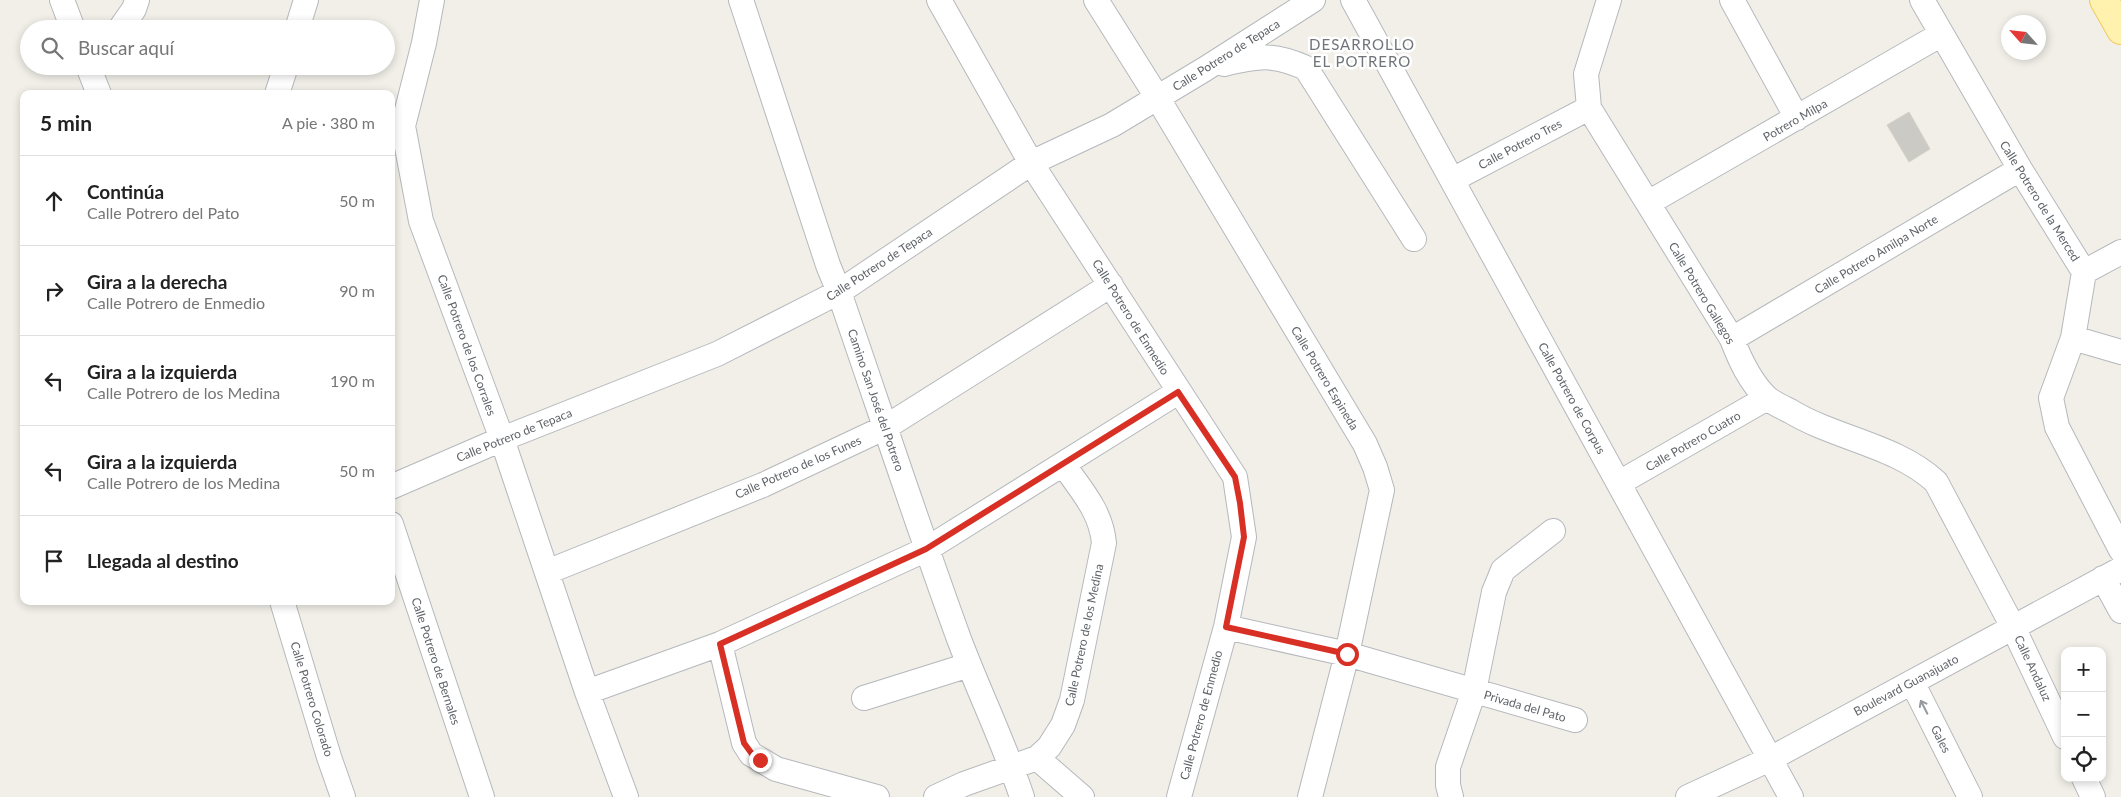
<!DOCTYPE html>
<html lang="es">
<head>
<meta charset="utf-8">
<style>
	:root { --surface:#fff; --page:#f2f2f2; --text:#222; --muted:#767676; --line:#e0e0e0 }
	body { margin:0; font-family:Lato,sans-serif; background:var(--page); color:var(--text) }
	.controls { position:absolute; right:15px; bottom:15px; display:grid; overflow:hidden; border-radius:10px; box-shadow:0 2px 8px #0003 }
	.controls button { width:45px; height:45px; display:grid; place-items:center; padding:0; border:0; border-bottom:1px solid var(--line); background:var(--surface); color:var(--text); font:25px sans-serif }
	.compass { position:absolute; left:2001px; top:15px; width:45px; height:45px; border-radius:50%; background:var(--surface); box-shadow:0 2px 8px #0003; rotate:297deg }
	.stop { position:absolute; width:15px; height:15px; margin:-11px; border:4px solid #d93025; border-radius:50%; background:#fff }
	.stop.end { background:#d93025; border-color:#fff; box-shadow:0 1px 5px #0008 }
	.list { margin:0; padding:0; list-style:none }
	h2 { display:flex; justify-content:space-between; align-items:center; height:65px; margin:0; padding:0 20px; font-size:21px }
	h2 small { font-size:16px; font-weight:400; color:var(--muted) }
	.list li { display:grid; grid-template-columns:32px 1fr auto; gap:15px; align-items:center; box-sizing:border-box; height:90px; padding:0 20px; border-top:1px solid var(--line) }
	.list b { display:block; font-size:19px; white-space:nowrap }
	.list p { margin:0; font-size:16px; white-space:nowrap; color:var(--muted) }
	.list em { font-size:16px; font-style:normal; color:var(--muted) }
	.icon { flex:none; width:28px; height:28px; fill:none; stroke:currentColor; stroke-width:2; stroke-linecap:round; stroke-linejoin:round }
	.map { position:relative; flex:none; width:2121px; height:797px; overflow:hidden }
	.search { position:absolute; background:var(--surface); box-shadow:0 2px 8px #0003; left:20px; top:20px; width:375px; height:55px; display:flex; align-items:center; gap:12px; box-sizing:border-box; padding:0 18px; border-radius:28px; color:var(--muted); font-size:19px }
	.panel { position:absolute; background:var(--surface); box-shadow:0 2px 8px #0003; left:20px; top:90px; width:375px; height:515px; border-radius:10px }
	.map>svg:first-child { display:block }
	.building { fill:#cccac5; stroke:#d6d1c6 }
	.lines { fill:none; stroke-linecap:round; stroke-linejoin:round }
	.minor-casing { stroke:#b5b8bc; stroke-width:26 }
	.major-casing { stroke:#f2c960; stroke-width:30 }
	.minor { stroke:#fff; stroke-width:24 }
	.major { stroke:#fff2af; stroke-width:28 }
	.oneway { stroke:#979a9d }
	.route { stroke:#d93025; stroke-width:6 }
	.labels { text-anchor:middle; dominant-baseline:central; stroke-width:5; stroke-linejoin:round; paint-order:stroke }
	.street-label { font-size:12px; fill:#5f6368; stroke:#fff }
	.quarter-label { font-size:15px; letter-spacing:1px; fill:#70757a; stroke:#fff }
</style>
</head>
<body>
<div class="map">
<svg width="2121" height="797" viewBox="0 0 2121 797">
	<rect width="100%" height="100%" fill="#f1efe8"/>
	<path class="building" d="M 1909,112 L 1930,149 L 1909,162 L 1887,125 Z"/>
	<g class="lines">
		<defs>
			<path id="minor" d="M 62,0 L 73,29
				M 432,0 L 424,43 L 403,126 L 421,221 L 502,439 L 587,692 L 626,797
				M 741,0 L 828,265 L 839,292 C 879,408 917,524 959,639 C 979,692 1004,743 1022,797
				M 939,0 L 1031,163 L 1235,477 L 1244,537 L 1226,627 L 1179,797
				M 1096,0 L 1157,97 L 1365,444 L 1375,467 L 1382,490 L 1347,654 L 1310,797
				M 1353,0 L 1791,797
				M 1609,0 L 1586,74 L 1589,108 L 1732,339 C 1740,360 1750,382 1767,398 C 1773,403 1782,407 1790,411 C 1836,439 1896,445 1936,482 L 2013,627 L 2065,737
				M 1732,0 L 1797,118
				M 1922,0 L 2020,169 L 2084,272 L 2073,338 L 2051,398 L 2057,427 L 2121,550
				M 120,29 L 134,9 L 137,0
				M 297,29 L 306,0
				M 1224,64 C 1258,56 1273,53 1306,68 L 1414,239
				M 88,66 L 99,94
				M 277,94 L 286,66
				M 1452,180 L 1589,108
				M 1648,203 L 1940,35
				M 2084,272 L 2121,252
				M 2073,338 L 2121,352
				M 1732,339 L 2020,169
				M 1619,483 L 1767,398
				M 391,487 L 502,439 L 717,354 L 839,292 L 1031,163 L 1112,125 L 1205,69 L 1313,0
				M 391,524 L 482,797
				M 547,572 L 763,485 L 886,427 L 1111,285
				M 2103,578 L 2121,611
				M 282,601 L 329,757 L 343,797
				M 1226,627 L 1347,654 L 1575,720
				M 720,644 L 744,743 L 751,754 L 776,769 L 877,797
				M 1912,682 L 1970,797
				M 587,692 L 720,644 L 927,549 L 1178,392
				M 864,698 L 969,665
				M 1037,758 L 1082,797
				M 2084,778 L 2093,797
				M 936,797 L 964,784 L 1037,758 L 1049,747 L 1063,725 L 1072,700 L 1104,543 C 1101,511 1081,490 1063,464
				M 1451,797 L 1448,785 L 1448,767 L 1474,691 L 1494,592 L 1503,570 L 1553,531
				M 1688,797 L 1770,759 L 2121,569"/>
			<path id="major" d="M 2104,0 L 2121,30"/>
		</defs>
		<use href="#minor" class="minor-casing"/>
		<use href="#major" class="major-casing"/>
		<use href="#minor" class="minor"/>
		<use href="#major" class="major"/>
	</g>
	<defs><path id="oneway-shaft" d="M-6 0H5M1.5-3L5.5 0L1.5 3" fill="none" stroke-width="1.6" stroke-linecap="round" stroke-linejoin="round" transform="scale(1.25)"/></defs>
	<use class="oneway" href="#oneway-shaft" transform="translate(1924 707) rotate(-117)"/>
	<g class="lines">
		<path class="route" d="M 760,760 L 752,754 L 744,743 L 720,644 L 926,549 L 1178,392 L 1235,477 L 1240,503 L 1244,537 L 1226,627 L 1347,654"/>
	</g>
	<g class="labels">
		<g class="street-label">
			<text transform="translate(1226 55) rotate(-32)">Calle Potrero de Tepaca</text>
			<text transform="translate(1795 120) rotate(-30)">Potrero Milpa</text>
			<text transform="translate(1520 144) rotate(-28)">Calle Potrero Tres</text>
			<text transform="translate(2040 201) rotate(58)">Calle Potrero de la Merced</text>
			<text transform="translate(1876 254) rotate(-31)">Calle Potrero Amilpa Norte</text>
			<text transform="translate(879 264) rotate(-33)">Calle Potrero de Tepaca</text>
			<text transform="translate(1702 293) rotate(59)">Calle Potrero Gallegos</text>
			<text transform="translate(1131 317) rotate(58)">Calle Potrero de Enmedio</text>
			<text transform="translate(467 345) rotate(70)">Calle Potrero de los Corrales</text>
			<text transform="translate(1325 378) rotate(59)">Calle Potrero Espineda</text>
			<text transform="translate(1572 398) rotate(61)">Calle Potrero de Corpus</text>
			<text transform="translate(876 400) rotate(71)">Camino San José del Potrero</text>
			<text transform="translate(514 435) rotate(-22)">Calle Potrero de Tepaca</text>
			<text transform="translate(1693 441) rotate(-30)">Calle Potrero Cuatro</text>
			<text transform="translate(798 467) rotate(-24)">Calle Potrero de los Funes</text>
			<text transform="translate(1084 635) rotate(-78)">Calle Potrero de los Medina</text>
			<text transform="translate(436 661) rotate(72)">Calle Potrero de Bernales</text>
			<text transform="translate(2033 668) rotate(65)">Calle Andaluz</text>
			<text transform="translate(1906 685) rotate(-28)">Boulevard Guanajuato</text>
			<text transform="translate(312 699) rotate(73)">Calle Potrero Colorado</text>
			<text transform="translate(1525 706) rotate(16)">Privada del Pato</text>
			<text transform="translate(1201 715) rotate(-75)">Calle Potrero de Enmedio</text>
			<text transform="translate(1941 739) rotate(63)">Gales</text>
		</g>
		<g class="quarter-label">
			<text x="1362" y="44">DESARROLLO<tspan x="1362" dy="17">EL POTRERO</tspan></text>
		</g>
	</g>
</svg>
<div class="controls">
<button>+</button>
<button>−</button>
<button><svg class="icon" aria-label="locate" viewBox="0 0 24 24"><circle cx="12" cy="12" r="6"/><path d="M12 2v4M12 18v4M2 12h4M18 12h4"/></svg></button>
</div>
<svg class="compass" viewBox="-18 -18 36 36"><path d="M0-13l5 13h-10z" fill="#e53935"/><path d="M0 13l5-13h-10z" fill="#767676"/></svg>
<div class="stop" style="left:1347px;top:654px"></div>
<div class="stop end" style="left:760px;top:760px"></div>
<div class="search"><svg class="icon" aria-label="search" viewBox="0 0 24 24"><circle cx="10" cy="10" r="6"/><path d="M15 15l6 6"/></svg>Buscar aquí</div>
<section class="panel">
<h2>5 min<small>A pie · 380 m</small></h2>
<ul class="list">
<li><svg class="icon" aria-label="ahead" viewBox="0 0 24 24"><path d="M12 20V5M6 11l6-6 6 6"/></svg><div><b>Continúa</b><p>Calle Potrero del Pato</p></div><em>50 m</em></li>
<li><svg class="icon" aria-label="right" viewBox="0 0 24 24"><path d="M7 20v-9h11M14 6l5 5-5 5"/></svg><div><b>Gira a la derecha</b><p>Calle Potrero de Enmedio</p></div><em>90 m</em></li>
<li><svg class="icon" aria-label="left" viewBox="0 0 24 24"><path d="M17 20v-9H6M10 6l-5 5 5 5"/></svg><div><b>Gira a la izquierda</b><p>Calle Potrero de los Medina</p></div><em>190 m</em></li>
<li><svg class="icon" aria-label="left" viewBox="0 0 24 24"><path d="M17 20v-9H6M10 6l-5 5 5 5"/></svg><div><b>Gira a la izquierda</b><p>Calle Potrero de los Medina</p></div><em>50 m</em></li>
<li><svg class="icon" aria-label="arrive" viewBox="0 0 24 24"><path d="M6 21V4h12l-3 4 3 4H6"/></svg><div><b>Llegada al destino</b></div></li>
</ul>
</section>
</div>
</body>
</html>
